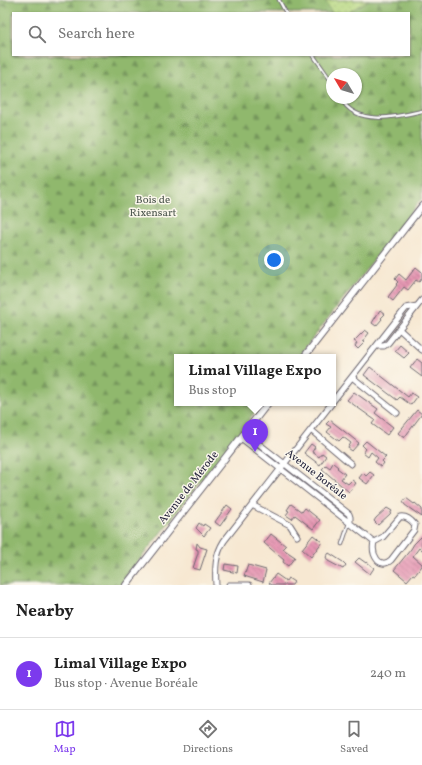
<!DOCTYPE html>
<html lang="en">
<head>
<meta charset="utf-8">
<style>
	:root { --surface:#fff; --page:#f6f6f6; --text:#222; --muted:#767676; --line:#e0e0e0; --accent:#7c3aed }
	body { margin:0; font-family:Vollkorn,serif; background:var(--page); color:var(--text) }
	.compass { position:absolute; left:326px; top:68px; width:36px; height:36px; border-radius:50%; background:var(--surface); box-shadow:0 1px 3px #0004; rotate:308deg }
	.you { position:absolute; left:274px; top:260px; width:14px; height:14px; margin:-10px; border:3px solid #fff; border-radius:50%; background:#1a73e8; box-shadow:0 0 0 6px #1a73e833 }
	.badge { display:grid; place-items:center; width:26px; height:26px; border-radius:50%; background:var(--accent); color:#fff; font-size:13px; font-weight:700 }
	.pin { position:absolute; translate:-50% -33px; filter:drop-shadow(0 1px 2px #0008) }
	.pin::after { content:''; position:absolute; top:21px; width:14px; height:12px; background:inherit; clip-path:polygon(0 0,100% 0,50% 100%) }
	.popup { position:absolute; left:174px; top:354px; width:162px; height:52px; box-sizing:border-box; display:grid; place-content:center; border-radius:0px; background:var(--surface); filter:drop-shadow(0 1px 3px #0005); font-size:13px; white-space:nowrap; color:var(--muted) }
	.popup b { font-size:15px; color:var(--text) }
	.popup::after { content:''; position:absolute; left:50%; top:100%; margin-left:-8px; border:8px solid transparent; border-top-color:var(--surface) }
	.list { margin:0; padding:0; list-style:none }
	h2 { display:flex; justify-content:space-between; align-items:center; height:52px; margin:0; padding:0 16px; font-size:17px }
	h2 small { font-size:13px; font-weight:400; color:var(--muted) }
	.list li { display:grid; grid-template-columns:26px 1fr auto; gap:12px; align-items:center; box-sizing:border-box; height:72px; padding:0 16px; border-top:1px solid var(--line) }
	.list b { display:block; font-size:15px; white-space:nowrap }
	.list p { margin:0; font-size:13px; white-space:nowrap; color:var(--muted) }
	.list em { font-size:13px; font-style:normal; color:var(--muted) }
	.icon { flex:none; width:22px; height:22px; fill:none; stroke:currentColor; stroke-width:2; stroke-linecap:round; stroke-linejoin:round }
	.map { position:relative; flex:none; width:422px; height:585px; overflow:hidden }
	.search { position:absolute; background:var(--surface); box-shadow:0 1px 3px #0004; left:12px; right:12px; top:12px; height:44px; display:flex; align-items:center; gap:10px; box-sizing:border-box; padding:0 14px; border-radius:0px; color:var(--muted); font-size:15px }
	.sheet { height:124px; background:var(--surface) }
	nav { display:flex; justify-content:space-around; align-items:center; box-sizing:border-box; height:56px; border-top:1px solid var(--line); background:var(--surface); font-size:11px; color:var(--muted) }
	nav a { display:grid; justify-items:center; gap:2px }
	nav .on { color:var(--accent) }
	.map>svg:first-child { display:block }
	.forest { fill:url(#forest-firs); stroke:#596d54; fill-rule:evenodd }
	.park { fill:url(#park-dots); stroke:#6c7c5c }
	.building { fill:url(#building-back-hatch) }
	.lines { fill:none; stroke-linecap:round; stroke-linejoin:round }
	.service-casing { stroke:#6d6770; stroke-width:4.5 }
	.minor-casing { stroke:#6d6770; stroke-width:7 }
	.tertiary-casing { stroke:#6d6770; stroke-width:8 }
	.service { stroke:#fff; stroke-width:2.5 }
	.minor { stroke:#fff; stroke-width:5 }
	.tertiary { stroke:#fff; stroke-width:6 }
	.labels { text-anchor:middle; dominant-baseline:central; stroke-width:3; stroke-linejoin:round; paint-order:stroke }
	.park-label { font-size:11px; fill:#4e584f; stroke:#fbf7ec }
	.street-label { font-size:11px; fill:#22223b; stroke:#fbf7ec }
</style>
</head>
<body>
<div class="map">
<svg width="422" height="585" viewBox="0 0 422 585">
	<defs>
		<pattern id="forest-firs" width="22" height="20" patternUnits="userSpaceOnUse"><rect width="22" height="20" fill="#90b86d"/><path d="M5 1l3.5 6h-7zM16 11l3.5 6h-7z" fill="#75955b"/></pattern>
		<pattern id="park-dots" width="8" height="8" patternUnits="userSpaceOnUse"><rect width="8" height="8" fill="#b5d77e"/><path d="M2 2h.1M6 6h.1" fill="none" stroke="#9bb86e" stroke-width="1.8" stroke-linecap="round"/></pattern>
		<pattern id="building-back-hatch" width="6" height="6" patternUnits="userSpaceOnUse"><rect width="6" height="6" fill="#e596b2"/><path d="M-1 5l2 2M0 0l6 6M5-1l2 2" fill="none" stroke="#b97a92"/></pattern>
	</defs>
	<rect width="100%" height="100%" fill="#fbf7ec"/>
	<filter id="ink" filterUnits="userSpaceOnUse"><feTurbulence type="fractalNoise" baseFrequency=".025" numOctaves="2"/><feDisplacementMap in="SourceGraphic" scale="8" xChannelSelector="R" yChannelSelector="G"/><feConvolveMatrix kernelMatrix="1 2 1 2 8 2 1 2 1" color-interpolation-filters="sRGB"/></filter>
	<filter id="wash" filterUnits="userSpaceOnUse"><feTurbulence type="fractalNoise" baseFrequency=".012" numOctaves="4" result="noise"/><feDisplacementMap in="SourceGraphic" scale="16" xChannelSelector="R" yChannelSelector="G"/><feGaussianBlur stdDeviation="0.9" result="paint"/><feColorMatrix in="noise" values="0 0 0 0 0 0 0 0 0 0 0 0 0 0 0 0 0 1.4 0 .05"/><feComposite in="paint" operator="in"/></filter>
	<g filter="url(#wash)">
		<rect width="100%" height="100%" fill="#f7e8d2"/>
		<path class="forest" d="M 0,0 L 422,0 L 422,198 L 298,357 L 177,357 L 177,403 L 262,403 L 120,585 L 0,585 ZM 13,13 L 409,13 L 409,55 L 13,55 ZM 332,74 L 356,74 L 356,98 L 332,98 Z"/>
		<path class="park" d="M 325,0 L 369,0 L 347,13 L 332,13 Z"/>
		<g id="blocks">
			<path class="building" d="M 416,267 L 422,272 L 422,278 L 419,282 L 416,280 L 408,290 L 404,287 L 393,301 L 388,297 L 397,285 L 396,284 L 398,282 L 395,279 L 399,274 L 406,280 Z
				M 380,310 L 385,314 L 381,318 L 382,319 L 376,326 L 372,323 Z
				M 365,330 L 369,333 L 363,341 L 365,342 L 358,349 L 355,346 L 357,343 L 354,341 Z
				M 400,345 L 409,353 L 404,358 L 395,351 Z
				M 417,359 L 422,363 L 422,377 L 410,368 Z
				M 370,367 L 408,397 L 411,393 L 417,397 L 411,405 L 400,397 L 397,400 L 364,375 Z
				M 354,392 L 378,409 L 375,413 L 393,427 L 387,435 L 372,424 L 375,420 L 347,400 Z
				M 417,410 L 422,414 L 404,438 L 398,433 Z
				M 330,420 L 359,443 L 352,451 L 348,448 L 351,443 L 343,437 L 339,441 L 327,432 L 331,427 L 326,424 Z
				M 366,441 L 386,457 L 382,461 L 384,463 L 381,467 L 375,462 L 378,458 L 371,452 L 368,457 L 363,453 L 366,449 L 362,445 Z
				M 311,444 L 315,447 L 312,452 L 315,454 L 319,457 L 322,453 L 326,456 L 320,465 L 304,453 Z
				M 333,463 L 338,467 L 337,468 L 345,474 L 341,479 L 348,484 L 352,480 L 356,483 L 349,492 L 322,469 L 326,465 L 330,468 Z
				M 370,472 L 374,475 L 367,484 L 359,478 L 363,473 L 366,476 Z
				M 406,498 L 414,504 L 415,503 L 422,509 L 422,517 L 405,505 L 403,502 Z
				M 291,504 L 302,512 L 305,508 L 320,520 L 313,529 L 295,515 L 292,519 L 286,515 L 289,511 L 287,510 Z
				M 227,505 L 232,509 L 220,526 L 215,522 Z
				M 387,508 L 392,511 L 390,514 L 378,525 L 374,521 L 376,518 Z
				M 199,523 L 203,526 L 204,524 L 210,528 L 204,536 L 196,528 Z
				M 271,534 L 286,546 L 283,549 L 295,557 L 288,566 L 283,562 L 284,560 L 264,543 Z
				M 313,535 L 322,542 L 311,557 L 302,549 Z
				M 422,536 L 422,551 L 419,548 L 413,556 L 422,564 L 422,566 L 415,575 L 413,574 L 407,581 L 394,570 L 411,549 L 414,544 Z
				M 197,543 L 200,547 L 207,549 L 200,570 L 193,568 L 198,553 L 198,550 L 196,549 Z
				M 329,553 L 343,562 L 346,565 L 343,569 L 328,561 L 326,557 Z
				M 359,558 L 366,563 L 367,562 L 374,568 L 370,574 L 355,562 Z
				M 225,564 L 238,566 L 237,573 L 224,570 Z
				M 248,565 L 266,570 L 263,582 L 244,576 Z
				M 276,574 L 286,581 L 288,578 L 294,582 L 292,585 L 272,585 L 269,583 Z"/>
		</g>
	</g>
	<g filter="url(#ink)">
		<use href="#blocks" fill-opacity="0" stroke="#6d6770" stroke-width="1"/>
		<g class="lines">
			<defs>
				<path id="service" d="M 279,0 L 286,13
					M 313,55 L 332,82
					M 341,98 C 355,127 397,117 422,111
					M 342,544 L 349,523"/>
				<path id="minor" d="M 399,329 L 422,350
					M 377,346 L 384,346 L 388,343 L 422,300
					M 352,377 L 397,413
					M 333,401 L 406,308 L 417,306
					M 311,430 L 351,464
					M 245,433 L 349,514 L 350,517 L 350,523
					M 241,438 L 374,542 C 371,554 379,570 391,560 L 414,530 L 415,525 C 411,520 406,516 400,517 L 383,537 L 374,542
					M 252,505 L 290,525 L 297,536
					M 216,585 C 215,569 215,555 224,541 L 332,403
					M 229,585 L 249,585"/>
				<path id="tertiary" d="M 304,357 L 422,206
					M 126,585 L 268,403"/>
			</defs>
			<use href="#service" class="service-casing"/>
			<use href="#minor" class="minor-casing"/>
			<use href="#tertiary" class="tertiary-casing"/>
			<use href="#service" class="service"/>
			<use href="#minor" class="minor"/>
			<use href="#tertiary" class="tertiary"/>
		</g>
	</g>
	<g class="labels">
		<g class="park-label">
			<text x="153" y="200">Bois de<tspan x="153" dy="13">Rixensart</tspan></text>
		</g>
		<g class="street-label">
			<text transform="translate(316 475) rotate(38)">Avenue Boréale</text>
			<text transform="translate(189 488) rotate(-52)">Avenue de Mérode</text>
		</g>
	</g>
</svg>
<svg class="compass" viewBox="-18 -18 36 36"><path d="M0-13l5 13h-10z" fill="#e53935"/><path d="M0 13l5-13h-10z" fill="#767676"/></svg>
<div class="you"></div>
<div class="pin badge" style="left:255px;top:452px">1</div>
<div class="popup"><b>Limal Village Expo</b>Bus stop</div>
<div class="search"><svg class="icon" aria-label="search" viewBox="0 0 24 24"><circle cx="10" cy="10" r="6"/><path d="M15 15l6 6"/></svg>Search here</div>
</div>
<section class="sheet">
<h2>Nearby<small></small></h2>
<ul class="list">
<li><span class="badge">1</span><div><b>Limal Village Expo</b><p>Bus stop · Avenue Boréale</p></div><em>240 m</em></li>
</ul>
</section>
<nav>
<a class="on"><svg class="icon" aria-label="map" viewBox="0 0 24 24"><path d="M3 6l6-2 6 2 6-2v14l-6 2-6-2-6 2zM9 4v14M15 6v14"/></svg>Map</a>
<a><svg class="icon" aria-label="directions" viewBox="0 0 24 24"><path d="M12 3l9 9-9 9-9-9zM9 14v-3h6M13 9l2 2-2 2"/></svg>Directions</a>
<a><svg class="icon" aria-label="saved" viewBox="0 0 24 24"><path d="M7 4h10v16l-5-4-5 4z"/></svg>Saved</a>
</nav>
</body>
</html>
